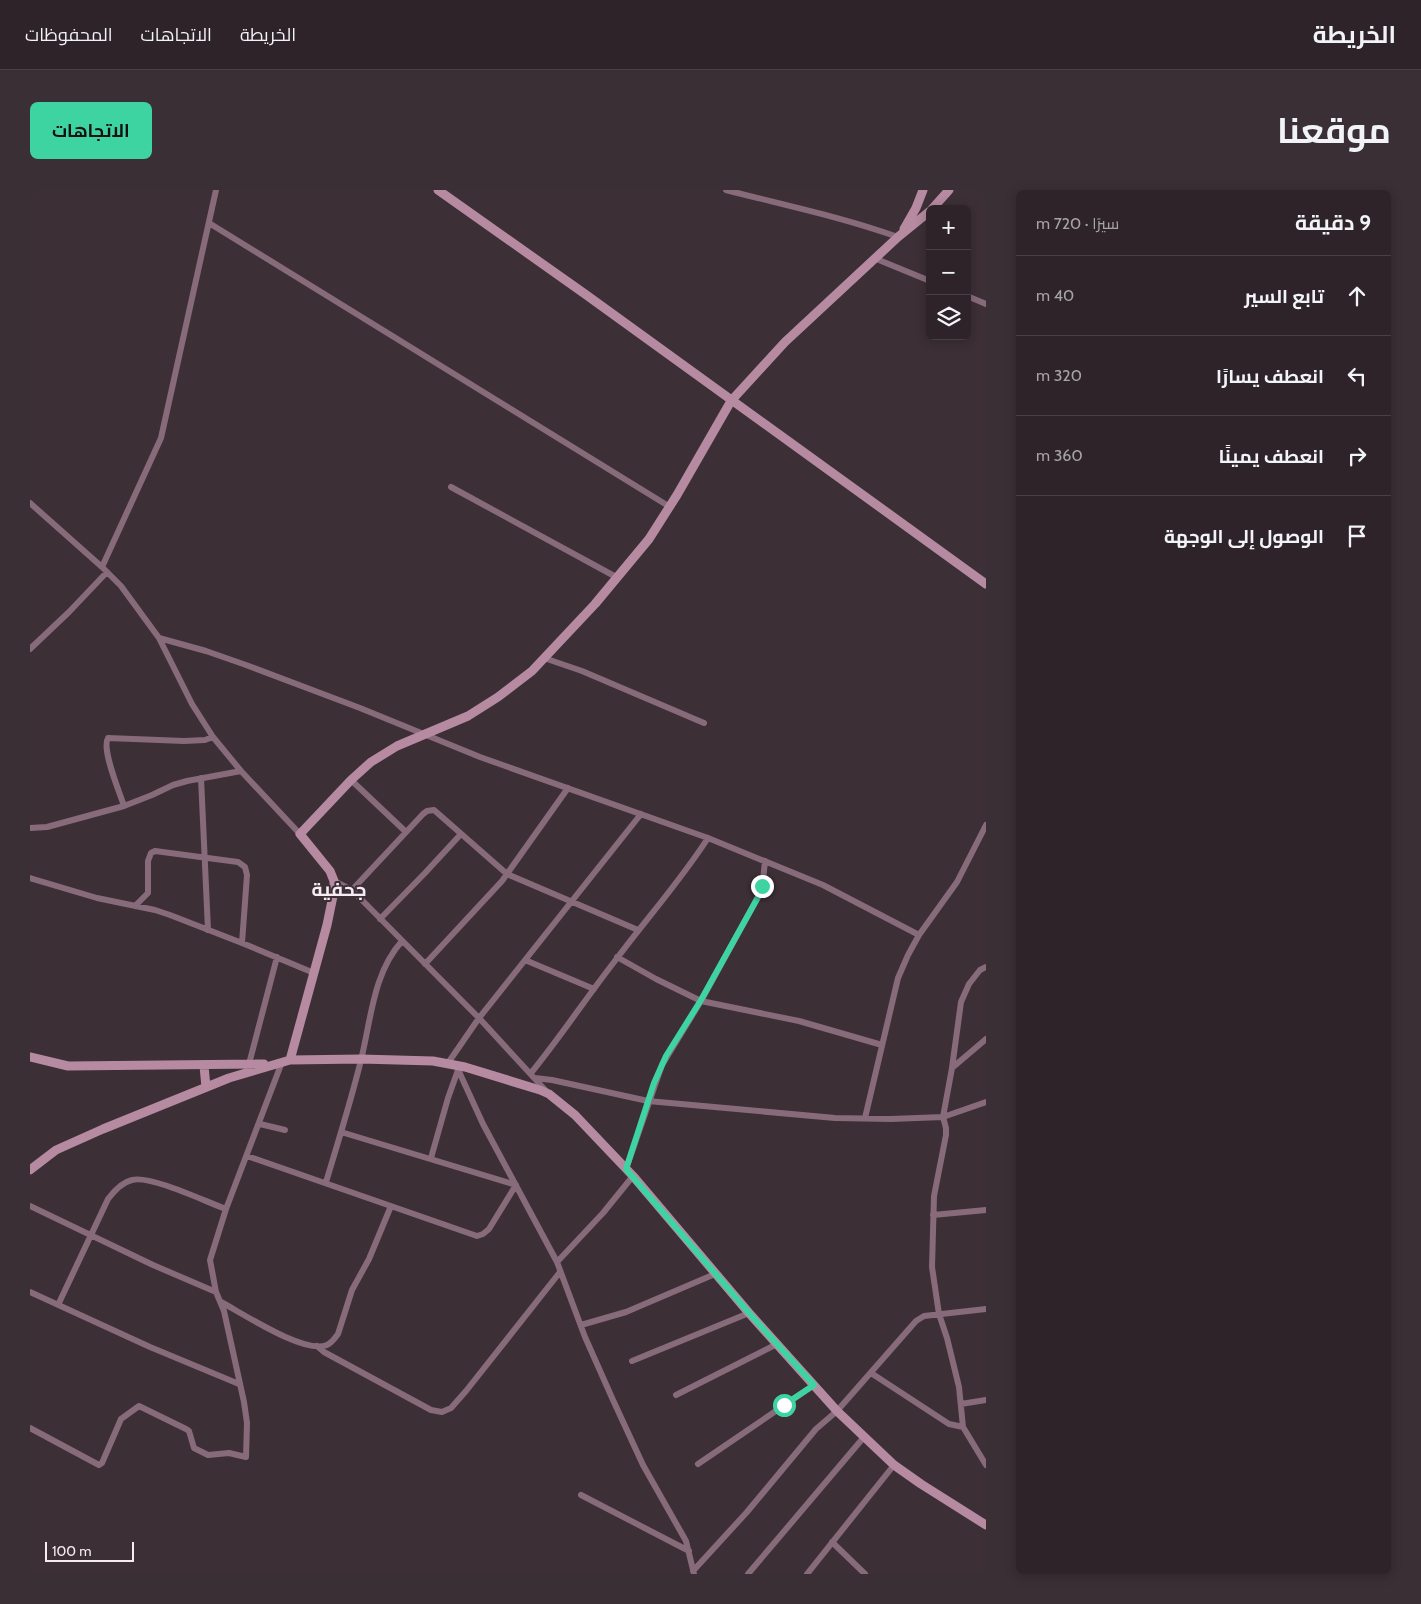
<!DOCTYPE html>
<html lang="ar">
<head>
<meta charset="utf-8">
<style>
	:root { --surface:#2d2328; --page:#392f34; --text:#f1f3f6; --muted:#a7a4a8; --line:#484045; --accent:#3ed4a2 }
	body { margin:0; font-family:Cabin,Cairo,sans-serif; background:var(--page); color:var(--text); direction:rtl }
	.controls { position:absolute; right:15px; top:15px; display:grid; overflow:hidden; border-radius:8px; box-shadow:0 2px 12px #0003 }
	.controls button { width:45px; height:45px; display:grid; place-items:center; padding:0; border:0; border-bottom:1px solid var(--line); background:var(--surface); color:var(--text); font:25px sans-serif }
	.scale { position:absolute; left:15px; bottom:12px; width:89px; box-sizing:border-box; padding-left:5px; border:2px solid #f6edf2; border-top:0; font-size:14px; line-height:18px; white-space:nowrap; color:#f6edf2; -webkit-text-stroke:4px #3c2f36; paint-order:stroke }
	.stop { position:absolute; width:15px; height:15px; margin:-11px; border:4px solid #3ed4a2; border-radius:50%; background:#fff }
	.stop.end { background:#3ed4a2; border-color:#fff; box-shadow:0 1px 5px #0008 }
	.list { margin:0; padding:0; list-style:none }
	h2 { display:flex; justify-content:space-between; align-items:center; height:65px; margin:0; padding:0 20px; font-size:21px }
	h2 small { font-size:16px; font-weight:400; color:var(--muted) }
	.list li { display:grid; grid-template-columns:32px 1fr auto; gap:15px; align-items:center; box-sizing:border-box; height:80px; padding:0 20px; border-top:1px solid var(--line) }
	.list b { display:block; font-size:19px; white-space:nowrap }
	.list em { font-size:16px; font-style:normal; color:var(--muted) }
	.icon { flex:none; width:28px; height:28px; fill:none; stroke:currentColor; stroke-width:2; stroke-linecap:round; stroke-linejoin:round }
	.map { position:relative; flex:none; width:956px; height:1384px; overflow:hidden; direction:ltr; border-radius:8px }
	header { display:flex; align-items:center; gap:30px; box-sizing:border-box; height:70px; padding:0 25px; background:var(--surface); border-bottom:1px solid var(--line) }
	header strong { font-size:24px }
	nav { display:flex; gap:28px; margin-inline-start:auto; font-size:18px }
	.intro { display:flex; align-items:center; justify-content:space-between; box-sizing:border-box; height:120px; padding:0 30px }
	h1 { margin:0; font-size:35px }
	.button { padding:12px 22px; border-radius:8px; background:var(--accent); color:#111; font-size:18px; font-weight:700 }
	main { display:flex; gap:30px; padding:0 30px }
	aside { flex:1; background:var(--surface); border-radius:8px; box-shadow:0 2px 12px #0003 }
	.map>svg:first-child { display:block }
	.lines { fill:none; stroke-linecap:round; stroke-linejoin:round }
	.street { stroke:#876b7a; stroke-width:6 }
	.secondary { stroke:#b68aa1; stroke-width:9 }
	.route { stroke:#3ed4a2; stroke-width:6 }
	.labels { text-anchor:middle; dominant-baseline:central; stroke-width:4; stroke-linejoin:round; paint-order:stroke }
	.quarter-label { font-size:19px; font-weight:bold; fill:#f6edf2; stroke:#3c2f36 }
</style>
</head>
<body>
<header>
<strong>الخريطة</strong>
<nav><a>الخريطة</a><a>الاتجاهات</a><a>المحفوظات</a></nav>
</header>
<div class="intro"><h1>موقعنا</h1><a class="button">الاتجاهات</a></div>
<main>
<aside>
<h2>9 دقيقة<small>سيرًا · 720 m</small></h2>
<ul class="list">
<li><svg class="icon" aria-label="ahead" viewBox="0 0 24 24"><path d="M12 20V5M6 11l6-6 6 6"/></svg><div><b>تابع السير</b></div><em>40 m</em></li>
<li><svg class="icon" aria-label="left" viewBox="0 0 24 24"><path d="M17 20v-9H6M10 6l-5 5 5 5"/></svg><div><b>انعطف يسارًا</b></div><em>320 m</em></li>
<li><svg class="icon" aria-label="right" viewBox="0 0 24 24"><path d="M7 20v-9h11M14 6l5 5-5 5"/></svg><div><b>انعطف يمينًا</b></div><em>360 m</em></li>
<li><svg class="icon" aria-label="arrive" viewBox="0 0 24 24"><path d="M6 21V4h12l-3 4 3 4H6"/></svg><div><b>الوصول إلى الوجهة</b></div></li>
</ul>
</aside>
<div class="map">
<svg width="956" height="1384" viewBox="0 0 956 1384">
	<rect width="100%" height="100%" fill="#3c2f36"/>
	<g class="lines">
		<path class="street" d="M 696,0 C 754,15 812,27 868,47
			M 179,33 L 640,317
			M 844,68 L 900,91
			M 937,106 L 956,114
			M 421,297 L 588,388
			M 0,313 L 72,377 L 91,396 L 129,448 L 162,514 L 183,547 L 211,581 L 270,644
			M 72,377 L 131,248 L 186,0
			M 129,448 L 176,461 L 216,475 L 330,518 L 450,567 L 678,648 L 793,695 L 889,745
			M 0,459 L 39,422 L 77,382
			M 514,468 L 552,481 L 674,533
			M 171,588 L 178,740
			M 321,590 L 376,642
			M 94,616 C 90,603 71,559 78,548 L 154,551 L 175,550 L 183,547
			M 0,638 L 17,637 L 94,616 L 122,605 L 143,595 L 157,591 L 211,581
			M 0,688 L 67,708 L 125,720 L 140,725 L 212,753 L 284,783
			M 304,691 L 322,700 L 449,828 L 517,902
			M 322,700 L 393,624 L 397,621 L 404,620 L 477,684 L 608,740
			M 105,716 L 118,703 L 118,671 L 121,663 L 125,661 L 208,672 L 215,677 L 217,685 L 212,753
			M 350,729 L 395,683 L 431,644
			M 587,767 L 626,789 L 671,811 L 769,831 L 852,855
			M 495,770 L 564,799
			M 395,774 L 472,691 L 538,598
			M 956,777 L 950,780 L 939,794 L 931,812 L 922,878 L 913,927 L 916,938 L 916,945 L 904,1006 L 902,1077 L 909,1124 L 917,1148 L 929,1197 L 933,1237 L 956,1275
			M 418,873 L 449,828 L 611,624
			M 219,874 L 247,767
			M 426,875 L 453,934 L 527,1072 L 555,1147 L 583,1210 L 613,1275 L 656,1351 L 664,1384
			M 922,878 L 956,849
			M 501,883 C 532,845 558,805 588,767 C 618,727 651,690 678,648
			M 505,888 L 522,890 L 618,911 L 805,928 L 861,929 L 913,927 L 956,912
			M 835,928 L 868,788 L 878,765 L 889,745 L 927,692 L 956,635
			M 230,934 L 255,940
			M 217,966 L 447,1046 L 453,1044 L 459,1039 L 486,995 L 311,942
			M 401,968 L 418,908 L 428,880
			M 596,979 L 632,875 L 671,811 L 732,700 L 735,671
			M 296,992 C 308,952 321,911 331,870 C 341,830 343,783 372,751
			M 0,1016 L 123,1075 L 186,1102
			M 903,1025 L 956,1020
			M 527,1072 L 573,1023 L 603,986
			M 0,1102 L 120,1157 L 209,1194
			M 191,1112 C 212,1123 275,1165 297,1155 C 302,1153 305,1148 308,1144 L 322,1100 L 339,1069 L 361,1016
			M 28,1115 L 78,1009 C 84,1001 93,992 102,990 C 121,985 176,1012 196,1019
			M 551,1135 L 596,1122 L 685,1084
			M 287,1156 L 294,1162 L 401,1220 L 412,1222 L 421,1218 L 436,1201 L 530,1082
			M 602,1171 L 719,1123
			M 841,1183 L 919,1234 L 933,1237
			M 646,1205 L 747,1154
			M 931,1214 L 956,1210
			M 0,1238 L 69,1275 L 72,1273 L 91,1229 L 109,1216 L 156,1239 L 159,1241 L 164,1258 L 178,1265 L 199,1263 L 216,1267 L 217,1233 L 214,1212 L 194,1121 L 186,1102 L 180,1070 L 196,1019 L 252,872
			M 668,1274 L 784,1195
			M 551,1305 L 659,1361
			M 802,1352 L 835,1384
			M 663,1381 L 717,1322 L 786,1239 L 807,1221 L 886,1131 L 894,1126 L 956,1119
			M 718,1384 L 834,1247
			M 777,1384 L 864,1275"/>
		<path class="secondary" d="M 408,0 L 555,104 L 956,394
			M 902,19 L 919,0
			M 874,39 L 886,18 L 893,0
			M 0,867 L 38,876 L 234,874
			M 260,870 L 297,735 L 304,701 L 304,691 L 300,681 L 270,644 L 321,590 L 341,572 L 367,556 L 438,526 L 468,507 L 502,481 L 565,414 L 619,349 L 647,305 L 701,211 L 755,152 L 868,47 L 900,21
			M 174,876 L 176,897
			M 0,980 L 26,960 L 73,939 L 199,888 L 260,870 L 331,869 L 403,871 L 435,877 L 510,900 L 519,904 L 545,925 L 603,986 L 719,1123 L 807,1221 L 864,1275 L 891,1294 L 956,1335"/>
	</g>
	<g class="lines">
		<path class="route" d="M 732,696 L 732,700 L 671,810 L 636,866 L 624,893 L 596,979 L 719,1123 L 784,1195 L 754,1215"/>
	</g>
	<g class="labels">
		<g class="quarter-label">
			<text x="309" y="699">جحفية</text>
		</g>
	</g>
</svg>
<div class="controls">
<button>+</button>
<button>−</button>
<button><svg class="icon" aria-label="layers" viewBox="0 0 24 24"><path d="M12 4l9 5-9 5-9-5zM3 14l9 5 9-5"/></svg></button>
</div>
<div class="scale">100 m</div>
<div class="stop" style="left:754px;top:1215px"></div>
<div class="stop end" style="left:732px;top:696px"></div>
</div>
</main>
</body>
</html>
